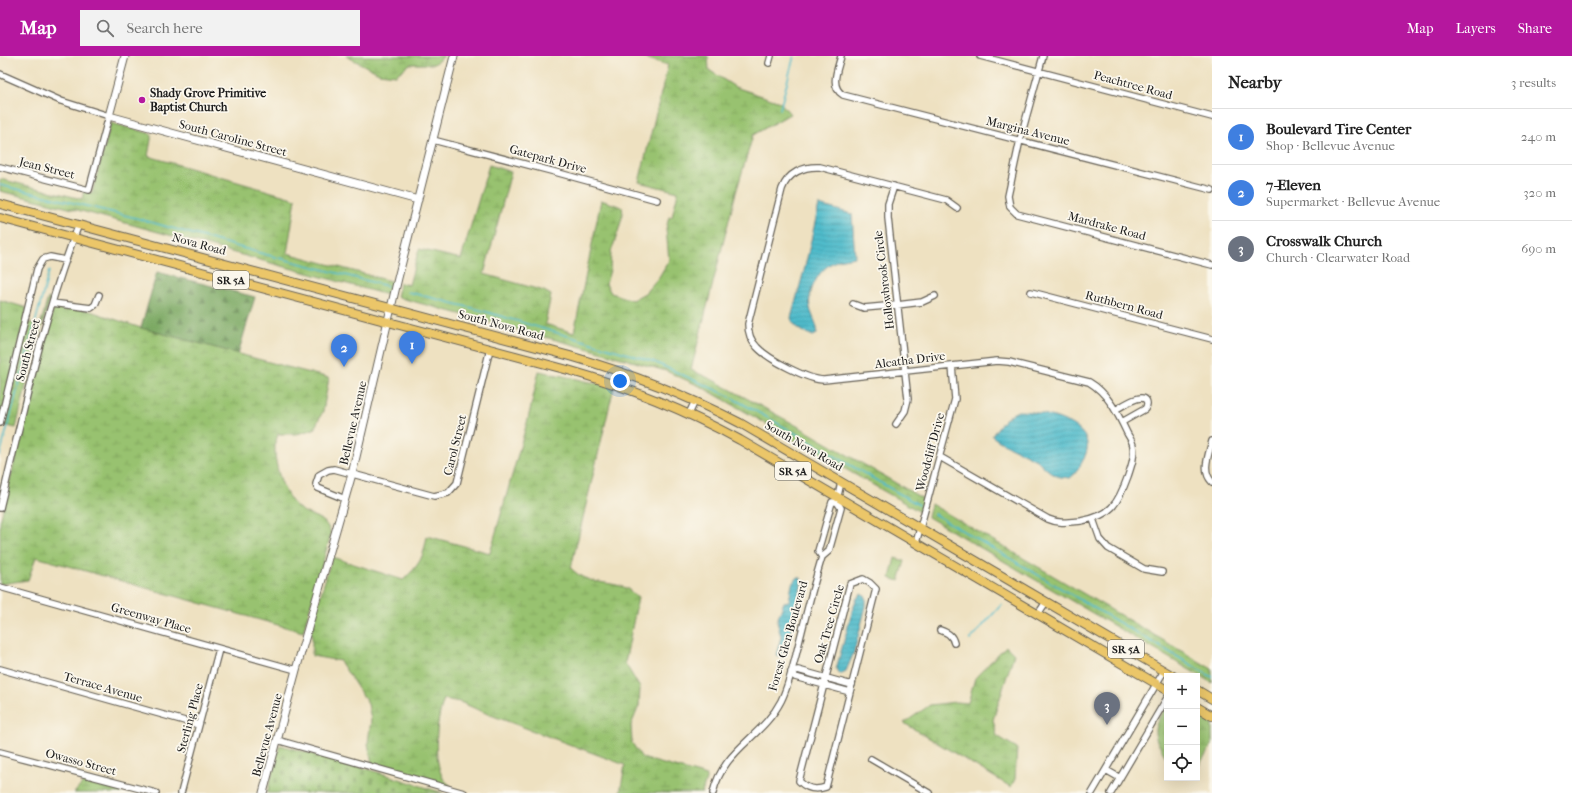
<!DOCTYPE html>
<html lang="en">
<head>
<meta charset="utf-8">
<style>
	:root { --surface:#fff; --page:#f2f2f2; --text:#222; --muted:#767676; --line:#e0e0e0; --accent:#b5179e }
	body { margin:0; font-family:"IM FELL French Canon",serif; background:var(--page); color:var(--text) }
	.controls { position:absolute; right:12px; bottom:12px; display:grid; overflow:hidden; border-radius:0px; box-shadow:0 4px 16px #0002 }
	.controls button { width:36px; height:36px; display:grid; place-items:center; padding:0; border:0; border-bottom:1px solid var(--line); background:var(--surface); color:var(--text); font:20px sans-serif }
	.you { position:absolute; left:620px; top:325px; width:14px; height:14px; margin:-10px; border:3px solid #fff; border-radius:50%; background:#1a73e8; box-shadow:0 0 0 6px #1a73e833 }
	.badge { display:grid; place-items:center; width:26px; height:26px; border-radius:50%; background:var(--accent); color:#fff; font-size:13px; font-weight:700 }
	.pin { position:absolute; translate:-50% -33px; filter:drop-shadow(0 1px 2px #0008) }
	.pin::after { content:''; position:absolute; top:21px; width:14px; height:12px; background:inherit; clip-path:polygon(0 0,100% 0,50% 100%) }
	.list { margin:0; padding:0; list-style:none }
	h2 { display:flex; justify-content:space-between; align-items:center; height:52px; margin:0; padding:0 16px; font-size:17px }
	h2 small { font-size:13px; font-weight:400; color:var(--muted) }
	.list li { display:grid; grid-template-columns:26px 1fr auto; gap:12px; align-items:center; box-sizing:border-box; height:56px; padding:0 16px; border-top:1px solid var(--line) }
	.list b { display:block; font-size:15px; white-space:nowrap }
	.list p { margin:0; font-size:13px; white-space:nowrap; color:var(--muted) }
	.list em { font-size:13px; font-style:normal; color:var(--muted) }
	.icon { flex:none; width:22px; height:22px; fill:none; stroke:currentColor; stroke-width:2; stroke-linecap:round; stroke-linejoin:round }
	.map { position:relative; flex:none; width:1212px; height:737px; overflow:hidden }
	header { display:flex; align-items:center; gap:24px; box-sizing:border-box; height:56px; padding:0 20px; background:var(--accent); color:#fff }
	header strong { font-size:19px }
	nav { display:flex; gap:22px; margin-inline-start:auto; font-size:14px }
	.search { width:280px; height:36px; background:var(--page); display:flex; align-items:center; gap:10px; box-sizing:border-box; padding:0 14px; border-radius:0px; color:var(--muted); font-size:15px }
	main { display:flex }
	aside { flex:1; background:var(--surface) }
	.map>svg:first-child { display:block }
	.forest { fill:url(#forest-firs); stroke:#4b623f }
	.wetland { fill:url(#wetland-marsh); stroke:#5a6f46 }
	.cemetery { fill:url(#cemetery-stones); stroke:#5a6f46 }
	.park { fill:url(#park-tufts); stroke:#5a6f46 }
	.pitch { fill:#98c26f; stroke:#5a6f46 }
	.water { fill:url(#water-rules); stroke:#366c74 }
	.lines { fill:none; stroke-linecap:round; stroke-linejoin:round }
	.stream { stroke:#4fbbcb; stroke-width:1.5 }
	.minor-casing { stroke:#666156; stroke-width:8 }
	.tertiary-casing { stroke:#666156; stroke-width:9 }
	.primary-casing { stroke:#666156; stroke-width:10 }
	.minor { stroke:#fff; stroke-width:5.5 }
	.tertiary { stroke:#fff; stroke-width:7 }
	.primary { stroke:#ebc669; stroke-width:8 }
	.poi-dot { fill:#b5179e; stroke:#fbf7ec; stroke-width:1.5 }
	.labels { text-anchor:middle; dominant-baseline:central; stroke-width:3.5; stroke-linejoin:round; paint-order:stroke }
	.shield { fill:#fbf7ec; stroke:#5f5e5a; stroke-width:1 }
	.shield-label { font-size:11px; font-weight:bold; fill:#1c1c1c }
	.street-label { font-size:12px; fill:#1c1c1c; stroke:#fbf7ec }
	.poi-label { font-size:12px; font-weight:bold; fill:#1c1c1c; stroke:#fbf7ec; text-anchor:start }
</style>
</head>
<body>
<header>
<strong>Map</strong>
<div class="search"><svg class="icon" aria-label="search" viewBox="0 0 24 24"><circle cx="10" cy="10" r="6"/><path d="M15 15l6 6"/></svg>Search here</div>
<nav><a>Map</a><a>Layers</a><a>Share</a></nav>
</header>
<main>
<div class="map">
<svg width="1212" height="737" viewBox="0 0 1212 737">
	<defs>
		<pattern id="forest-firs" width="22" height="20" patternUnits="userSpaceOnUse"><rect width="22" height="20" fill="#7aa862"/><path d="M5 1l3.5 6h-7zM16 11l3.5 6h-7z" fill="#638850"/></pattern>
		<pattern id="wetland-marsh" width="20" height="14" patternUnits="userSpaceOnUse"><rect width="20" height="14" fill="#98c26f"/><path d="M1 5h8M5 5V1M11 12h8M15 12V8" fill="none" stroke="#82a660"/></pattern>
		<pattern id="cemetery-stones" width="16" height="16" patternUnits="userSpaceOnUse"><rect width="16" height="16" fill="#98c26f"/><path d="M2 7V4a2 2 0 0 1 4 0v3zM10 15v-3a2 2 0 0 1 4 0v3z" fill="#82a660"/></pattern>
		<pattern id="park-tufts" width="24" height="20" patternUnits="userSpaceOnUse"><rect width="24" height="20" fill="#98c26f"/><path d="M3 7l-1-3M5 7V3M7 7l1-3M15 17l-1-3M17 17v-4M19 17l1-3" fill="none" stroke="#82a660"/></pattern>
		<pattern id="water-rules" width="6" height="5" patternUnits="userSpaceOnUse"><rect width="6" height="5" fill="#4fbbcb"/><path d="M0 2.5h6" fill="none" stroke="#44a0ae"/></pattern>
	</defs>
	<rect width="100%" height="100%" fill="#fbf7ec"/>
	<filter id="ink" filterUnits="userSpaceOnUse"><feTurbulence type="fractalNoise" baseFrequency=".025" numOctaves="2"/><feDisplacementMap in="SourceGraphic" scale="8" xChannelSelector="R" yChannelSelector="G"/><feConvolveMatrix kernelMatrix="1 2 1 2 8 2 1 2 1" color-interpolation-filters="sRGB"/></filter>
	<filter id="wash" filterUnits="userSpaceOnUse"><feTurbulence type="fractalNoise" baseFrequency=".012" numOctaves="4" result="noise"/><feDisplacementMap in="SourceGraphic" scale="16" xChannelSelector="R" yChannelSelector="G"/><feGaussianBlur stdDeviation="0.9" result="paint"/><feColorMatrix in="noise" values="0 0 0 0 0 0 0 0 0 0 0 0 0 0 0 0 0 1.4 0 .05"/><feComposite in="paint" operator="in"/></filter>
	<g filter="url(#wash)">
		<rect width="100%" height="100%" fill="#eee1c1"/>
		<path class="forest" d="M 157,216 L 255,241 L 238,298 L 141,272 Z"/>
		<path class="wetland" d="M 346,0 L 444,0 L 434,8 L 410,8 L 396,19 L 379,17 Z
			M 638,0 L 708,0 L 709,14 L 735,31 L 780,46 L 790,58 L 753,79 L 735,140 L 691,314 L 713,324 L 801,372 L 925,444 L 922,457 L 702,331 L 666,315 L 604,297 L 397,241 L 400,227 L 409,229 L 419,193 L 461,203 L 489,109 L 511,116 L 484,218 L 544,235 L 551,239 L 545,268 L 574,277 L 601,144 L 622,151 L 623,158 L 618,176 L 611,196 L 610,214 L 606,228 L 611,237 L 632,244 L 645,237 L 659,221 L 669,204 L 666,173 L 669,161 L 672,161 L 678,136 L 639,126 L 668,9 Z
			M 111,67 L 152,78 L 148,100 L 296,143 L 287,197 L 394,226 L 391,240 L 89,157 L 0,135 L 0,123 L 82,143 L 84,135 L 92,137 Z
			M 48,242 L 50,243 L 33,301 L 16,372 L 3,369 L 27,266 L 40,269 Z
			M 54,251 L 87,254 L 141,272 L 329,322 L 323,355 L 314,373 L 297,378 L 278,378 C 277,382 275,386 275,390 C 274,410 284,443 301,454 C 314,462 326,461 331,478 L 303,576 L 36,501 L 28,524 L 0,528 L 0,466 L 39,304 Z
			M 539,315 L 614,331 L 571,512 C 587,530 607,524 626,532 C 630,534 634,539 638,542 L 625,607 L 640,632 L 639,650 L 631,669 L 632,687 L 642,702 L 707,720 L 702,737 L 620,737 L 625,709 L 488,658 L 460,646 L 444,643 C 436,665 432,703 444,724 C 446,726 449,728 451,730 L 372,708 L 368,687 L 371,664 L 368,648 L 340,605 L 312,600 L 312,579 L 309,578 L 332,501 L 403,524 C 420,508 423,503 427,480 L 490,497 L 528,363 Z
			M 931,448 L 1212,613 L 1212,627 L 928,461 Z
			M 1006,590 L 1014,598 L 993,664 L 997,680 L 1017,692 L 1015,723 L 1011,731 L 904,667 L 930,649 L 956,646 L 968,647 L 975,622 Z
			M 1167,648 L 1167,703 C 1151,676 1151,675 1167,648 Z
			M 1197,658 L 1212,667 L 1212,689 L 1197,712 Z
			M 85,725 L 120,735 L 122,737 L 74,737 Z"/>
		<path class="cemetery" d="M 280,689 L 371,714 L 443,737 L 267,737 Z"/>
		<path class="park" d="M 0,244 L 27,252 L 0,367 Z"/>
		<path class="pitch" d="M 895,502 L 905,505 L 899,525 L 890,522 Z"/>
		<path class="water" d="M 819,149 L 852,158 L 855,201 C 848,202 840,203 834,206 C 819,213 807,235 810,252 C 812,261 819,271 817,278 L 813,280 C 804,276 794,272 791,262 L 805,211 Z
			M 1018,355 C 1041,355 1102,368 1084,402 C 1080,410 1077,417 1070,422 C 1066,421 1059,422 1055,419 C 1048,416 1043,408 1036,404 C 1021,395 1006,391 992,380 C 999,369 1006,360 1018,355 Z
			M 797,521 L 801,522 L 801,531 C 795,554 792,581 780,601 L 776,599 L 781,581 L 777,565 L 784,546 L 789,545 L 792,528 Z
			M 861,538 L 866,541 L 866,550 L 854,596 L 846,615 L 839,618 L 836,613 L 853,553 L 857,542 Z"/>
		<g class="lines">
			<path class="stream" d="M 780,53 L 794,0
				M 0,129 L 136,162 L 260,197 L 387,230
				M 408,236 L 480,254 L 652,305 L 727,339 L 793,376 L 919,449
				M 0,399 L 49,215
				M 934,458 L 1212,621
				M 970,584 L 1002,548"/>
		</g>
	</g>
	<g filter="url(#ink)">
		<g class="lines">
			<defs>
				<path id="minor" d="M 841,0 C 838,13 829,30 843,39 L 1212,134
					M 980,0 L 1212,61
					M 1043,0 L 1020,84 L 1008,140 L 1010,151 L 1017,158 L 1212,209
					M 769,7 L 771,0
					M 0,18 L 61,45 L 109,60 L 89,134 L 0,111
					M 433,84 L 555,116 L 657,144
					M 894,130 L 888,148 L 888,162 L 908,343 L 905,355 L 896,368
					M 1031,236 L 1212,283
					M 52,247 L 91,252 L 95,249 L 99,239
					M 853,248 L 864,252 L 897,249 L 922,246 L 935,240
					M 1115,354 C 1121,351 1140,337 1146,344 C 1148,347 1147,350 1145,353 L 1122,366
					M 689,358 L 695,345
					M 0,367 L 37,213 L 43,203 L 50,201 L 65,204
					M 1212,385 C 1209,398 1201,415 1212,426
					M 940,401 L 1048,463 C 1059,468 1069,466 1081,465 C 1111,460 1118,448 1128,420 C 1131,411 1135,401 1133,390 C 1133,386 1129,381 1127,377 C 1118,358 1108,337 1089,326 L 1009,306 L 997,305 L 824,324 C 808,324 768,303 757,291 C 751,285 748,276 748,268 L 782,133 C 788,117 803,110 820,111 L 946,144 L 957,152
					M 345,443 L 318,432 L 316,428 L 319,419 L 328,414 L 334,413 L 434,440 L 448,437 L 457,427 L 490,293
					M 837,444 L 841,426
					M 832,446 L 837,446 L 841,452 L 829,495 L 822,501 L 818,495 Z
					M 0,452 C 23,357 43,260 79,168
					M 1093,463 L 1100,483 L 1108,492 L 1144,513 L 1162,516
					M 916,487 L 955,343 L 952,310
					M 863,523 L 870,527 L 876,533 L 826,731 C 815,735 807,733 799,725 L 850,528 Z
					M 0,531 L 296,614
					M 1038,558 L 1046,546
					M 940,574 C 948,577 952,579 954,587
					M 0,613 L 199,669
					M 850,636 L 795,621 L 791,616 L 798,614 L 852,629
					M 277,684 L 464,737
					M 0,696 L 156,737
					M 871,703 L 929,737
					M 1106,714 L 1120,722
					M 181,737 L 219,593
					M 713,737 C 723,693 762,682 781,645 C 788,631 792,614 796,599 C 804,566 812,533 822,501
					M 1092,737 L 1164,615
					M 1111,737 L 1167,642"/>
				<path id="tertiary" d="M 125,0 L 109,60 L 418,144
					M 263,737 L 296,614 L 352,418 L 398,222 L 454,0"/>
				<path id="primary" d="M 0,148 L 570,300 C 629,317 686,339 740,367 L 1173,620
					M 0,162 L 568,314 C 628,331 685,354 740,384 L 1167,634
					M 1197,634 L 1212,643
					M 1197,651 L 1212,660"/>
			</defs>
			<use href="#minor" class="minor-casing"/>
			<use href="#tertiary" class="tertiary-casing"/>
			<use href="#primary" class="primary-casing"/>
			<use href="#minor" class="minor"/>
			<use href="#tertiary" class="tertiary"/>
			<use href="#primary" class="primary"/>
		</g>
	</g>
	<circle class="poi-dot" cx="142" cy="44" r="4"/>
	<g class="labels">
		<g class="shield">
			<rect x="213" y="215" width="36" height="18" rx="3"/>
			<rect x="775" y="406" width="36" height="18" rx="3"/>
			<rect x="1108" y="584" width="36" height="18" rx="3"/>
		</g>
		<g class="shield-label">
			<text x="231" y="224">SR 5A</text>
			<text x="793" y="415">SR 5A</text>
			<text x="1126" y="593">SR 5A</text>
		</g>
		<g class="street-label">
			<text transform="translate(1133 29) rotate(15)">Peachtree Road</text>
			<text transform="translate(1028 75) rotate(14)">Margina Avenue</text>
			<text transform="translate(233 82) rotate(15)">South Caroline Street</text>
			<text transform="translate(548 103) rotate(15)">Gatepark Drive</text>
			<text transform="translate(47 112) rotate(14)">Jean Street</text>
			<text transform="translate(1107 170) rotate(15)">Mardrake Road</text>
			<text transform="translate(199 188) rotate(15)">Nova Road</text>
			<text transform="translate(884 224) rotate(-97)">Hollowbrook Circle</text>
			<text transform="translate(1124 249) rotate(15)">Ruthbern Road</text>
			<text transform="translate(501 269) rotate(15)">South Nova Road</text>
			<text transform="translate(28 294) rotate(-75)">South Street</text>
			<text transform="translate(910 304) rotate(-7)">Aleatha Drive</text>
			<text transform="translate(353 367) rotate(-77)">Bellevue Avenue</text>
			<text transform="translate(455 389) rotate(-76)">Carol Street</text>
			<text transform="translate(804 390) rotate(30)">South Nova Road</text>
			<text transform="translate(930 396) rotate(-75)">Woodcliff Drive</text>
			<text transform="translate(151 562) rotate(16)">Greenway Place</text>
			<text transform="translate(829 568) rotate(-74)">Oak Tree Circle</text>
			<text transform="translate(788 580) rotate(-74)">Forest Glen Boulevard</text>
			<text transform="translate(103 631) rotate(16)">Terrace Avenue</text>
			<text transform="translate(190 662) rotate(-75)">Sterling Place</text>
			<text transform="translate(267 679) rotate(-75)">Bellevue Avenue</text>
			<text transform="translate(81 706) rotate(15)">Owasso Street</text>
		</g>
		<g class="poi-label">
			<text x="150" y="37">Shady Grove Primitive<tspan x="150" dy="14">Baptist Church</tspan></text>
		</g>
	</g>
</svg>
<div class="controls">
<button>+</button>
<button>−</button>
<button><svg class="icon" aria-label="locate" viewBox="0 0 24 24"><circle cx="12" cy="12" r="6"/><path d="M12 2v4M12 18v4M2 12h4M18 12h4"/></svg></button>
</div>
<div class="you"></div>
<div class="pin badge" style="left:412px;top:308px;background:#3f7fe0">1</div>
<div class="pin badge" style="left:344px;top:311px;background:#3f7fe0">2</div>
<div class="pin badge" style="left:1107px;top:669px;background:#6b7280">3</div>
</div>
<aside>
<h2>Nearby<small>3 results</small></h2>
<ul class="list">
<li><span class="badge" style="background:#3f7fe0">1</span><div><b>Boulevard Tire Center</b><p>Shop · Bellevue Avenue</p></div><em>240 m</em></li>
<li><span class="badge" style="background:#3f7fe0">2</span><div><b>7-Eleven</b><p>Supermarket · Bellevue Avenue</p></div><em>320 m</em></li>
<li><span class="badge" style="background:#6b7280">3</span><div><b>Crosswalk Church</b><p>Church · Clearwater Road</p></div><em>690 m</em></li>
</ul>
</aside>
</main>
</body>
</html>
